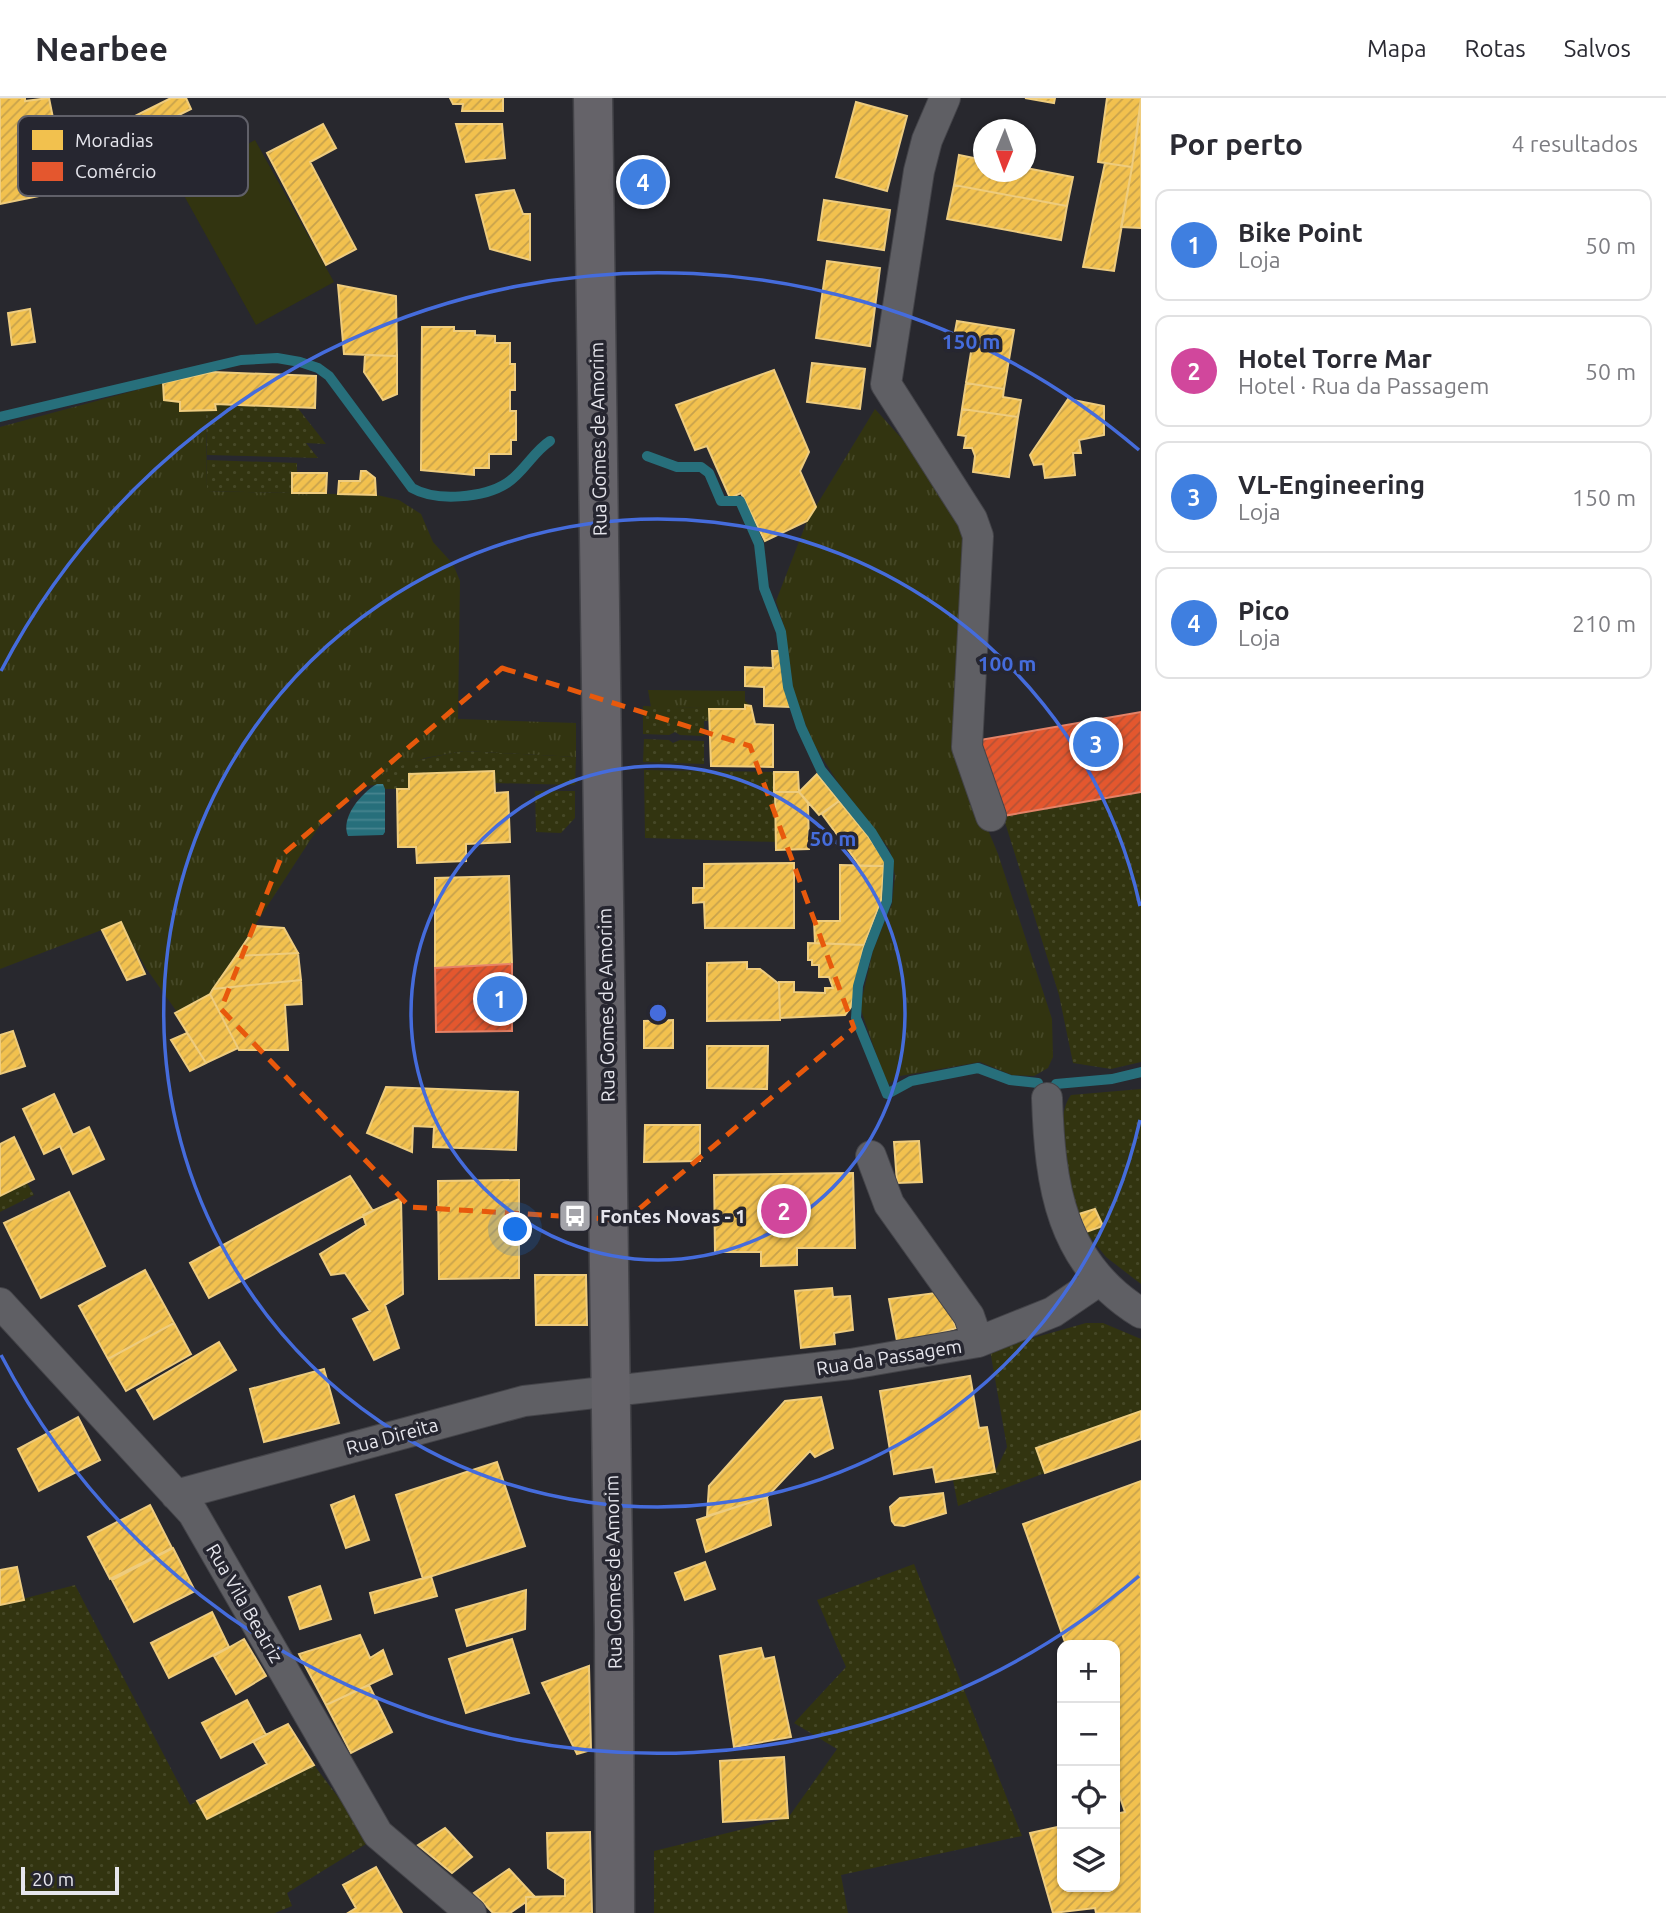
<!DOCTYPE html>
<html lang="pt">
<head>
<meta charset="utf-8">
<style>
	:root { --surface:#fff; --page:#f7f7f7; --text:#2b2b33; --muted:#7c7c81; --line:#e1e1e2; --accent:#0b8043 }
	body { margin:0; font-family:Ubuntu,sans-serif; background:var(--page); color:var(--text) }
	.controls { position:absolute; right:21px; bottom:21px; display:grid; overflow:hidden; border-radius:14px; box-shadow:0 2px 5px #0004 }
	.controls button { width:63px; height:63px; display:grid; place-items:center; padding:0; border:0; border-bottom:2px solid var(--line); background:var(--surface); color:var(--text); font:35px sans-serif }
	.compass { position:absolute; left:973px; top:21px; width:63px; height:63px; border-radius:50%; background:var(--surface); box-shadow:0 2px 5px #0004; rotate:181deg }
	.scale { position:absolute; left:21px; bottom:18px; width:98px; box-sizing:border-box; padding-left:7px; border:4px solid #e6e6ed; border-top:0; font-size:19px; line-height:24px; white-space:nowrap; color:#e6e6ed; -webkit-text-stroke:5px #262630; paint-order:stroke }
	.you { position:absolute; left:516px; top:1132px; width:24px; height:24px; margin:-18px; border:5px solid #fff; border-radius:50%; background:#1a73e8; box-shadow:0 0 0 10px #1a73e833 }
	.badge { display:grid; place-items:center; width:46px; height:46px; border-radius:50%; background:var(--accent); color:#fff; font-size:23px; font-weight:700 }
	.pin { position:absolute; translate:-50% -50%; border:4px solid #fff; box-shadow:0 2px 7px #0006 }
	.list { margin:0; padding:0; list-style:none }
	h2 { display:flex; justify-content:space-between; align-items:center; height:91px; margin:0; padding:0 28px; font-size:30px }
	h2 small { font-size:23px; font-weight:400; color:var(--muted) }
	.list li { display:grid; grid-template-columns:46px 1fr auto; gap:21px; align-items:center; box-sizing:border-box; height:112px; margin:0 14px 14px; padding:0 14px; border:2px solid var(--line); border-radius:14px }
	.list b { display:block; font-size:26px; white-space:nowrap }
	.list p { margin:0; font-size:23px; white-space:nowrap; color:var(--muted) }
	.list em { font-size:23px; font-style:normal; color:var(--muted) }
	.icon { flex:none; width:38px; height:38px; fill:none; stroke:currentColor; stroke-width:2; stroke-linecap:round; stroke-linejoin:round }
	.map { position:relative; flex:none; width:1141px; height:1815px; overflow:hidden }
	header { display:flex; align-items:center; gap:42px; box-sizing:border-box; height:98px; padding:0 35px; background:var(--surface); border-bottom:2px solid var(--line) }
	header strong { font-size:33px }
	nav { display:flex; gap:38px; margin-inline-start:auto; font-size:24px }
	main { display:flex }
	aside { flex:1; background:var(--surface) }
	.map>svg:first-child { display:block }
	.grass { fill:url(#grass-tufts) }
	.park { fill:url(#park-dots) }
	.pitch { fill:#323410 }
	.water { fill:url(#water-rules) }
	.homes { fill:url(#homes-hatch); stroke:#eecc7e; stroke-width:2 }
	.shops { fill:url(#shops-hatch); stroke:#e58267; stroke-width:2 }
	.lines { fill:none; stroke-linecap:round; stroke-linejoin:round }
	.stream { stroke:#276f7b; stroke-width:10 }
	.street-casing { stroke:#444449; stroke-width:32 }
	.secondary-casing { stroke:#444449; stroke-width:41 }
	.street { stroke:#5f5f64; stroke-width:30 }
	.secondary { stroke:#656369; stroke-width:38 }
	.marked { fill:none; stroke:#e8590c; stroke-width:5; stroke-dasharray:14 9; stroke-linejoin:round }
	.ring { fill:none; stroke:#456cdc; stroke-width:3.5 }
	.labels { text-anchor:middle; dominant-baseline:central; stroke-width:7; stroke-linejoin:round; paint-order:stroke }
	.street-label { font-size:19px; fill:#e6e6ed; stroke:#262630 }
	.poi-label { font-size:19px; font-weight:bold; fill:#e6e6ed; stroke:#262630; text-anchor:start }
	.key { fill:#262630; stroke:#606069; stroke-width:2 }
	.key-label { font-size:19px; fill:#e6e6ed }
	.centre { fill:#456cdc; stroke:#262630; stroke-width:3.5 }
	.ring-label { font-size:21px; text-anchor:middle; font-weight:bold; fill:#456cdc; stroke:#262630; stroke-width:7; stroke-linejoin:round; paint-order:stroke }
</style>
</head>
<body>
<header>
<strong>Nearbee</strong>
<nav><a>Mapa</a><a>Rotas</a><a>Salvos</a></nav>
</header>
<main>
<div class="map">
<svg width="1141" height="1815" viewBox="0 0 1141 1815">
	<defs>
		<pattern id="grass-tufts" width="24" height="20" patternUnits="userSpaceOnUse" patternTransform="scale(1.75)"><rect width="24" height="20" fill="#323410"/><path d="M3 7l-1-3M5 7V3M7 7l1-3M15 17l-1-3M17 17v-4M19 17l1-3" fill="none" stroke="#464827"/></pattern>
		<pattern id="park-dots" width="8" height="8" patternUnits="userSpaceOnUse" patternTransform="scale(1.75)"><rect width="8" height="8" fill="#323410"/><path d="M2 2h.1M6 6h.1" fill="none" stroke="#464827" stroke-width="1.8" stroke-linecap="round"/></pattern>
		<pattern id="water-rules" width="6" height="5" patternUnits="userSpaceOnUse" patternTransform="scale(1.75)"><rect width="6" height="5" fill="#276f7b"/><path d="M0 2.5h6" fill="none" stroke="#46848e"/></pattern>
		<pattern id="homes-hatch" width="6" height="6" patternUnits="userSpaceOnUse" patternTransform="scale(1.75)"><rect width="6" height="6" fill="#f2c14e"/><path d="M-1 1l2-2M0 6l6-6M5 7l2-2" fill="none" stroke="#c7a24c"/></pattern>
		<pattern id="shops-hatch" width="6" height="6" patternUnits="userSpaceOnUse" patternTransform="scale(1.75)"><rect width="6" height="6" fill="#e4572e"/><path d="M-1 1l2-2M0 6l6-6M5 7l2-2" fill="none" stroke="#b45236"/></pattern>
	</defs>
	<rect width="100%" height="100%" fill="#28282e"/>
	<path class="grass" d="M 163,285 L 164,302 L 180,304 L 181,313 L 206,313 L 207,393 L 377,397 L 399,402 L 421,416 L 433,444 L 453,466 L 460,483 L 458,621 L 576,625 L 576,659 L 464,653 L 425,660 L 375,680 L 320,727 L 210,896 L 177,914 L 146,870 L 120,825 L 0,871 L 0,329 Z
		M 875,311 L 923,364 L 966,436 L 972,693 L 998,756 L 1052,921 L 1053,959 L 1048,970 L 1034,978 L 1012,977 L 980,964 L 900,978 L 887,987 L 860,909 L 873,853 L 892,806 L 895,778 L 890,752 L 837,683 L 813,645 L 794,597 L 785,531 L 776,503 L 807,423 Z
		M 648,592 L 745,593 L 745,603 L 751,608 L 745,608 L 745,611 L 710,611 L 709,623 L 704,623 L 704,610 L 651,609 Z"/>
	<path class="park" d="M 215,306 L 297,309 L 326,346 L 306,345 L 318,360 L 207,357 L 206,313 L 216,312 Z
		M 207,362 L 297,365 L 297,375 L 292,375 L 292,395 L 207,393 Z
		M 643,608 L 704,610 L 704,638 L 680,637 L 675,634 L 669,637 L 643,636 Z
		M 644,641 L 669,642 L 673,645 L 680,642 L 704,643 L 704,666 L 643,664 Z
		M 464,653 L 576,659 L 575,687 L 494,685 L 494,673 L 409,676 L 409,691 L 385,691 L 383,686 L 366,688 C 392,665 431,659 464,653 Z
		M 644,672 L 774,674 L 776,744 L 645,740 Z
		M 535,693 L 575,693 L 575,720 L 561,735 L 536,734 Z
		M 1141,694 L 1141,964 L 1111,971 L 1073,965 L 1059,897 L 1003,718 Z
		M 1141,991 L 1141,1186 L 1106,1159 L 1086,1134 L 1103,1127 L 1095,1111 L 1079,1116 C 1068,1090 1052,1021 1071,997 Z
		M 27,1085 L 34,1097 L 0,1114 L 0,1098 Z
		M 1086,1225 L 1103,1225 L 1141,1241 L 1141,1313 L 1037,1350 L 1045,1375 L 958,1408 L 953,1382 L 995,1374 L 1007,1349 L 990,1252 Z
		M 914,1466 L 1022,1738 L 841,1777 L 848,1815 L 654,1815 L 654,1753 L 788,1720 L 837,1651 L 794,1625 L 846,1569 L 817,1502 Z
		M 75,1487 L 190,1707 L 197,1703 L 206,1720 L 314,1667 L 371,1743 L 287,1795 L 292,1808 L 275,1815 L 0,1815 L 0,1507 Z"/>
	<path class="pitch" d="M 255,42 L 334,184 L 256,227 L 177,85 Z"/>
	<path class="water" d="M 377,686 L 383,686 L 385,691 L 385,734 L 383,737 L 348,738 C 340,720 361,695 377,686 Z"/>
	<path class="homes" d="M 0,0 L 25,0 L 25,3 L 49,0 L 60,55 L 36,60 L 44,97 L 0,106 Z
		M 171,0 L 186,0 L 191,11 L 139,37 L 131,20 Z
		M 450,0 L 503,0 L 503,13 L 462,13 L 463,6 L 453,6 Z
		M 1025,0 L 1055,0 L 1054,5 Z
		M 1107,0 L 1141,0 L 1132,69 L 1098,64 Z
		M 856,4 L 907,18 L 887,93 L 836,79 Z
		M 1141,6 L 1141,130 L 1121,129 L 1132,69 Z
		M 323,26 L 336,50 L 310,64 L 356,151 L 326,167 L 267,55 Z
		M 456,26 L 502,26 L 505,60 L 466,64 Z
		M 959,57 L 984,62 L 984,74 L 1002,76 L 1002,74 L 1026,74 L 1026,70 L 1073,79 L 1067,108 L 954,87 Z
		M 1105,65 L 1132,69 L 1114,173 L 1083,169 Z
		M 954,87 L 1067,108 L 1061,142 L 947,121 Z
		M 514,92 L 523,116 L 530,116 L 530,162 L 490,151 L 476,97 Z
		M 824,102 L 890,112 L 884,152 L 818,142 Z
		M 827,163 L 880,170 L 870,248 L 816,240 Z
		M 338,187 L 396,198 L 397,258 L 344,256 Z
		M 30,211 L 35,244 L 12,247 L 8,215 Z
		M 957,223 L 1014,232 L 1004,291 L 966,285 L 973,242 L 954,239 Z
		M 422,229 L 454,229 L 454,233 L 475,233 L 475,237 L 495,238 L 495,245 L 510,245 L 510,266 L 515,266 L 515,292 L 510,292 L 510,313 L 516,313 L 516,342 L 511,342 L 511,356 L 489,356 L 489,370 L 474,370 L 474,377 L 421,372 Z
		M 365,257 L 397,258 L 397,296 L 383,302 L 364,274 Z
		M 812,265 L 865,271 L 860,311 L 807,304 Z
		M 774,272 L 809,354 L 800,373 L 816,409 L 807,423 L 765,443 L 741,395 L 730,400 L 707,348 L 695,352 L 676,307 Z
		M 212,274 L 316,278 L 315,310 L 215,306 L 216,312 L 180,313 L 180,304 L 164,302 L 163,285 Z
		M 966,285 L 1004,291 L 1003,299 L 1021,302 L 1018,319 L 962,311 Z
		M 1068,301 L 1104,308 L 1104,337 L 1079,342 L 1081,355 L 1073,355 L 1075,377 L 1045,380 L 1043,366 L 1034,367 L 1030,357 Z
		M 962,311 L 1018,319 L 1009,379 L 973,374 L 975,358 L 972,350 L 964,350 L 966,338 L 958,337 Z
		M 361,373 L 366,373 L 375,380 L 376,397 L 338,396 L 339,383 L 360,383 Z
		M 292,375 L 327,375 L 326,395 L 292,395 Z
		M 772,553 L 780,553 L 790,609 L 764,608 L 764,589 L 745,588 L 745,569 L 773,570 Z
		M 745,607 L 751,608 L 755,626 L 773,627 L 773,669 L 711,668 L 709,611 L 745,611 Z
		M 494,673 L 495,695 L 508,694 L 510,744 L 466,746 L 466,763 L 417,765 L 416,749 L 398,749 L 397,691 L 409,691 L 409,676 Z
		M 774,674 L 798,674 L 799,694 L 774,694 Z
		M 817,676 L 839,703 L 819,717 L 799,694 Z
		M 775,694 L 799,694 L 808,705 L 809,751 L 776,752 Z
		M 839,703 L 868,738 L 885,763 L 884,768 L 860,768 L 822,716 Z
		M 794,765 L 794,830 L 705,830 L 704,804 L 693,805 L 693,790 L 704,790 L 704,766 Z
		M 840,767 L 884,768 L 881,803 L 864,847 L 815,845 L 814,823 L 840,823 Z
		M 509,778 L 512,866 L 435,870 L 435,780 Z
		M 121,824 L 145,876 L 127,882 L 102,832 Z
		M 256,828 L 284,830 L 298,855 L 236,858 Z
		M 808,845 L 864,847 L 851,909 L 845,917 L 780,920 L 779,884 L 794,884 L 794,894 L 825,895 L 825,890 L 833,890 L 829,879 L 819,879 L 819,867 L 812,867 L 812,862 L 808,862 Z
		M 298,855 L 301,882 L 213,891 L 236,858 Z
		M 747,864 L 747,871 L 760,871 L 779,886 L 780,922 L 707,923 L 707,865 Z
		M 301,882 L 302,906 L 285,907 L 288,952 L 239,952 L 210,896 L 213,891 Z
		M 210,896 L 238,950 L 206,965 L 175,915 Z
		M 673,922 L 673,950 L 644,950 L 644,923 Z
		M 13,933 L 25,968 L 0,976 L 0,937 Z
		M 187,935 L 206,965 L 190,973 L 171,942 Z
		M 707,948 L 768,948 L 767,991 L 707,990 Z
		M 386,989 L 518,994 L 516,1052 L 433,1049 L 434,1029 L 413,1028 L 412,1054 L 367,1035 Z
		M 54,996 L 73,1037 L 89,1029 L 104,1061 L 73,1076 L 60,1048 L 44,1056 L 23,1011 Z
		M 645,1027 L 700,1027 L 700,1063 L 644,1064 Z
		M 14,1039 L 34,1081 L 0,1098 L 0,1046 Z
		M 919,1043 L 922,1084 L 897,1085 L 894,1044 Z
		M 853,1075 L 855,1150 L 797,1150 L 797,1167 L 761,1168 L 761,1154 L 715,1154 L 714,1077 Z
		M 350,1078 L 373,1113 L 209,1200 L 190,1165 Z
		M 519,1082 L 519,1180 L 439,1181 L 438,1083 Z
		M 69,1094 L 105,1168 L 41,1200 L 4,1125 Z
		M 401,1100 L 403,1196 L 385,1207 L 399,1250 L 374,1262 L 353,1221 L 370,1213 L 345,1175 L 331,1177 L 320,1156 L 366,1127 L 363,1117 Z
		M 1095,1111 L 1103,1128 L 1086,1134 L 1079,1116 Z
		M 145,1172 L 174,1225 L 108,1261 L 79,1208 Z
		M 535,1177 L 586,1177 L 587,1227 L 536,1227 Z
		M 832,1190 L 833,1199 L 850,1198 L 853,1232 L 834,1235 L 835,1246 L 801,1250 L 795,1193 Z
		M 943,1194 L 956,1230 L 920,1241 L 897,1243 L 889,1201 Z
		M 174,1225 L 191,1256 L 126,1293 L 108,1261 Z
		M 219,1244 L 236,1272 L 154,1321 L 137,1292 Z
		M 324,1271 L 339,1325 L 264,1344 L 250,1291 Z
		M 970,1278 L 979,1330 L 987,1329 L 995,1374 L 936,1384 L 933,1369 L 894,1376 L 880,1293 Z
		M 821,1299 L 833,1350 L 815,1359 L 810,1353 L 767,1399 L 707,1418 L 709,1388 L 785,1303 Z
		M 1141,1313 L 1141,1341 L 1045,1375 L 1036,1350 Z
		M 78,1319 L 100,1362 L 39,1393 L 18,1351 Z
		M 497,1364 L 525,1448 L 423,1481 L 396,1397 Z
		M 1141,1383 L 1141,1815 L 1096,1815 L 1095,1810 L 1053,1815 L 1030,1735 L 1062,1728 L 1062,1789 L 1115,1789 L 1115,1716 L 1125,1714 L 1115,1684 L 1115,1547 L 1066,1547 L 1023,1426 Z
		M 943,1395 L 946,1415 L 904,1428 L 895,1427 L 892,1423 L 890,1409 L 900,1400 Z
		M 354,1398 L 369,1442 L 346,1450 L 331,1407 Z
		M 767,1399 L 771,1427 L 706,1454 L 697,1422 Z
		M 150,1407 L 172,1450 L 110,1481 L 88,1439 Z
		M 173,1450 L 195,1493 L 134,1524 L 112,1482 Z
		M 705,1464 L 715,1491 L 685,1502 L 675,1475 Z
		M 17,1469 L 24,1502 L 0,1507 L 0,1472 Z
		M 431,1478 L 437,1498 L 375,1515 L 370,1495 Z
		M 320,1488 L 331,1521 L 300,1531 L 289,1499 Z
		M 526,1492 L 525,1531 L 467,1548 L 456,1512 Z
		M 212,1514 L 229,1549 L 169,1580 L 151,1545 Z
		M 360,1537 L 370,1560 L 383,1552 L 392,1576 L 326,1607 L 299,1556 Z
		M 244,1541 L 266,1578 L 236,1596 L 214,1558 Z
		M 512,1541 L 529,1595 L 466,1615 L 449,1561 Z
		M 761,1550 L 764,1561 L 774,1559 L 791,1639 L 734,1649 L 720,1558 Z
		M 589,1568 L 591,1652 L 577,1656 L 542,1585 Z
		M 369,1587 L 392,1634 L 351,1655 L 326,1607 Z
		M 247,1602 L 266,1637 L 221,1660 L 202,1625 Z
		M 288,1626 L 314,1667 L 207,1721 L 197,1703 L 267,1666 L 253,1643 Z
		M 784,1659 L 788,1720 L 723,1724 L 720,1663 Z
		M 445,1730 L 472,1759 L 452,1775 L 418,1747 Z
		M 590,1734 L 592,1815 L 526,1815 L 526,1799 L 565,1798 L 565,1781 L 548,1770 L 547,1735 Z
		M 376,1769 L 402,1815 L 348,1815 L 356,1810 L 343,1787 Z
		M 509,1771 L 535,1799 L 526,1799 L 526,1804 L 510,1815 L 493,1815 L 474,1795 Z"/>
	<path class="shops" d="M 1141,614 L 1141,694 L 1003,718 L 980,642 Z
		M 512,866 L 512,933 L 436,934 L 435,870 Z"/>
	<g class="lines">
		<path class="stream" d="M 0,319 L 241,262 L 277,260 L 300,264 L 318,270 L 329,278 L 412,390 C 436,404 484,400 507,385 C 524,374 533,354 550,343
			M 647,358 L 677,369 L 701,369 L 709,375 L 721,403 L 740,403 L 759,446 L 764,490 L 781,534 L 788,589 L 801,629 L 821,672 L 872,735 L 889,763 L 887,803 L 868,852 L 858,888 L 856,920 L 887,996 L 911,983 L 978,970 L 1010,982 L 1038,985
			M 1056,986 L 1112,981 L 1141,974"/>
		<defs>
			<path id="street" d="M 945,0 L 927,42 L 919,73 L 886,286 L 972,421 L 978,438 L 967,649 L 991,718
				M 1047,1000 C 1050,1087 1060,1165 1141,1215
				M 871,1058 L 889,1106 L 969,1218 L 978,1244
				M 0,1205 L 193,1415 L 378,1736 L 471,1815
				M 176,1397 L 524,1303 L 851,1266 L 978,1244 L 1053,1214 L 1100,1182"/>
			<path id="secondary" d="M 593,0 L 614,1533 L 615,1815"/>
		</defs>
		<use href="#street" class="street-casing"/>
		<use href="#secondary" class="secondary-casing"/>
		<use href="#street" class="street"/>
		<use href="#secondary" class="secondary"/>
	</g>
	<path class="marked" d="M 502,570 L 750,648 L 854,930 L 626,1122 L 410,1109 L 221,911 L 282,757 Z"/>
	<g class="ring">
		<circle cx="658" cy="915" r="247"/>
		<path d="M1140 1022A494 494 0 1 1 1140 808"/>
		<path d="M1139 1478A741 741 0 0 1 1 1257M1 573A741 741 0 0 1 1139 352"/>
	</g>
	<defs>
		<symbol id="bus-square" viewBox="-11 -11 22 22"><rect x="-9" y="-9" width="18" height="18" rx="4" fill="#a4a4aa" stroke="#262630"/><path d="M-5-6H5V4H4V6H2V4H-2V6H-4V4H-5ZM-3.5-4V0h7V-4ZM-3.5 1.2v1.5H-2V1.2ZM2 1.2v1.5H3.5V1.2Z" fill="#fff"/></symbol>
	</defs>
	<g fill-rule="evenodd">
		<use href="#bus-square" x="556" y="1099" width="38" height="38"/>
	</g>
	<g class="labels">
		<g class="street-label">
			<text transform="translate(598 341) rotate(-91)">Rua Gomes de Amorim</text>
			<text transform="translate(606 907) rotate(-91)">Rua Gomes de Amorim</text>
			<text transform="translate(889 1259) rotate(-9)">Rua da Passagem</text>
			<text transform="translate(392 1338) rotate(-15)">Rua Direita</text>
			<text transform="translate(613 1474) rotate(-91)">Rua Gomes de Amorim</text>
			<text transform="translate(245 1505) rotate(60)">Rua Vila Beatriz</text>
		</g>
		<g class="poi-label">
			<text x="600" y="1118">Fontes Novas - 1</text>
		</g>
	</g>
	<rect x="18" y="18" width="230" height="80" rx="10" class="key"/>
	<rect x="32" y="32" width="31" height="20" fill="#f2c14e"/>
	<rect x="32" y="64" width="31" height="19" fill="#e4572e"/>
	<g class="key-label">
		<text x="75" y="49">Moradias</text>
		<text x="75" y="80">Comércio</text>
	</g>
	<circle cx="658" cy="915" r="10" class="centre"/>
	<g class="ring-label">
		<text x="971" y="251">150 m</text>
		<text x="1007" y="573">100 m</text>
		<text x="833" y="748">50 m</text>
	</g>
</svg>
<div class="controls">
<button>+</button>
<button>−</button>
<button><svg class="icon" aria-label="locate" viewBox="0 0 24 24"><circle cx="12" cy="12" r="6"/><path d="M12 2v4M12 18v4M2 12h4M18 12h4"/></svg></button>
<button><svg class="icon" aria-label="layers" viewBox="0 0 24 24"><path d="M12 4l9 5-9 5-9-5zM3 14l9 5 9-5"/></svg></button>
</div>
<svg class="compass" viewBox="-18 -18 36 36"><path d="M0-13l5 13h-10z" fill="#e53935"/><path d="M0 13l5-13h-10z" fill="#7c7c81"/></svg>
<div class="scale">20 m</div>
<div class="you"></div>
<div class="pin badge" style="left:500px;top:901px;background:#3f7fe0">1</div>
<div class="pin badge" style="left:784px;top:1113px;background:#d1479c">2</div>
<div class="pin badge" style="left:1096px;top:646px;background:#3f7fe0">3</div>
<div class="pin badge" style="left:643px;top:84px;background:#3f7fe0">4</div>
</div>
<aside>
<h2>Por perto<small>4 resultados</small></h2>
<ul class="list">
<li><span class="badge" style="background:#3f7fe0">1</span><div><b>Bike Point</b><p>Loja</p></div><em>50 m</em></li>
<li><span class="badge" style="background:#d1479c">2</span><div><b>Hotel Torre Mar</b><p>Hotel · Rua da Passagem</p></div><em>50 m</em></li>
<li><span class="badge" style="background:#3f7fe0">3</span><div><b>VL-Engineering</b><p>Loja</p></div><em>150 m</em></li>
<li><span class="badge" style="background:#3f7fe0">4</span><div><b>Pico</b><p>Loja</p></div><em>210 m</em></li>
</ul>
</aside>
</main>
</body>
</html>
